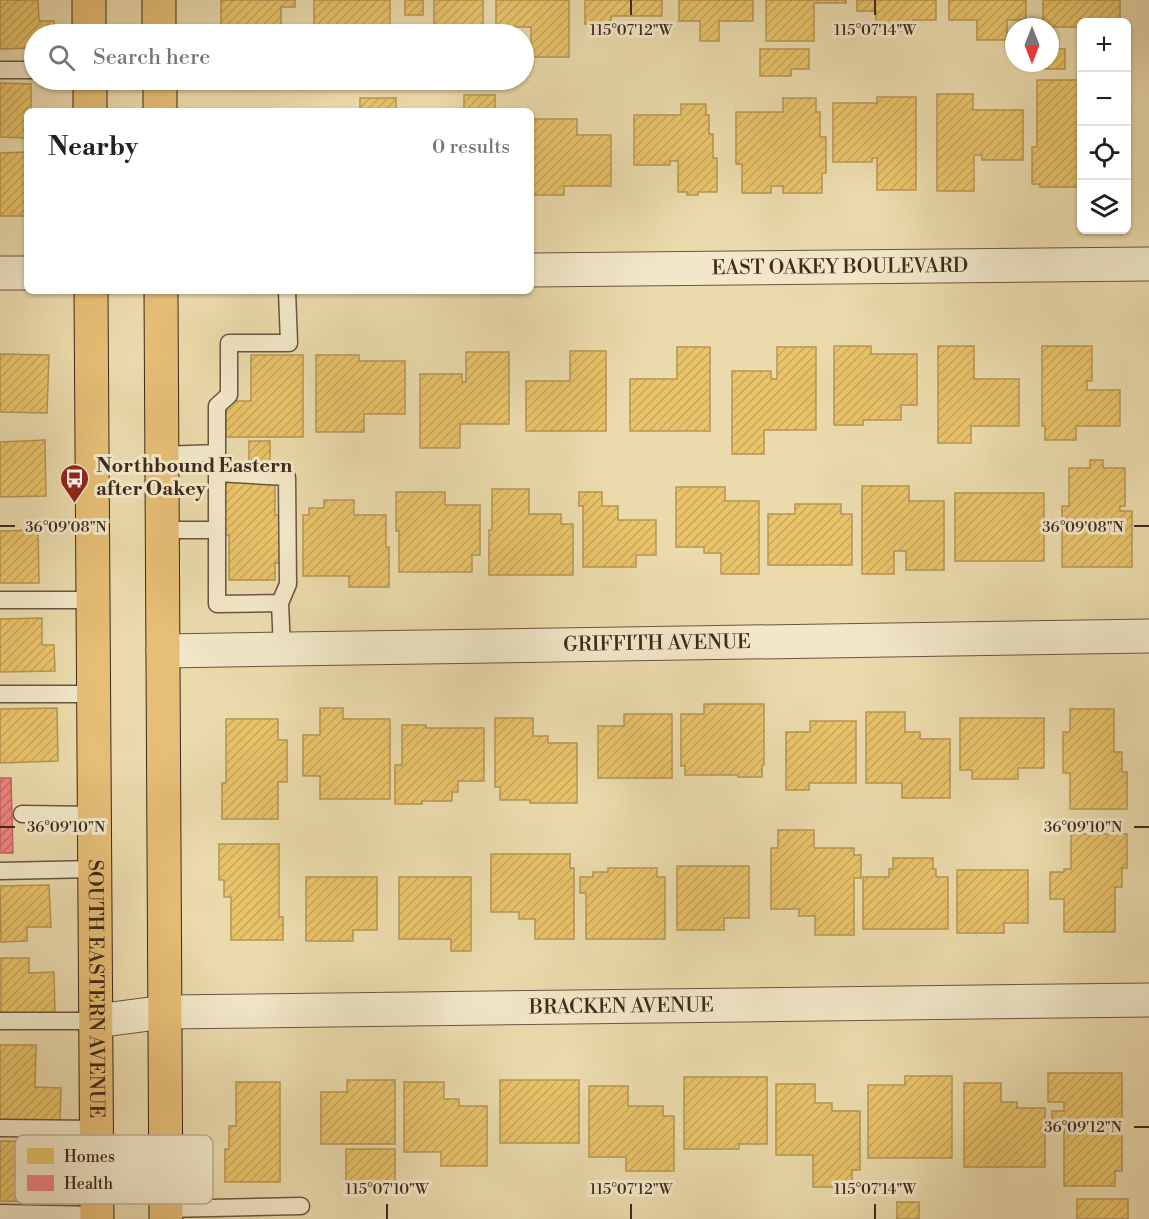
<!DOCTYPE html>
<html lang="en">
<head>
<meta charset="utf-8">
<style>
	:root { --surface:#fff; --page:#f6f6f6; --text:#222; --muted:#767676; --line:#e0e0e0 }
	body { margin:0; font-family:"Libre Bodoni",serif; background:var(--page); color:var(--text) }
	.controls { position:absolute; right:18px; top:18px; display:grid; overflow:hidden; border-radius:9px; box-shadow:0 2px 4px #0004 }
	.controls button { width:54px; height:54px; display:grid; place-items:center; padding:0; border:0; border-bottom:2px solid var(--line); background:var(--surface); color:var(--text); font:30px sans-serif }
	.compass { position:absolute; left:1005px; top:18px; width:54px; height:54px; border-radius:50%; background:var(--surface); box-shadow:0 2px 4px #0004; rotate:180deg }
	.list { margin:0; padding:0; list-style:none }
	h2 { display:flex; justify-content:space-between; align-items:center; height:78px; margin:0; padding:0 24px; font-size:26px }
	h2 small { font-size:20px; font-weight:400; color:var(--muted) }
	.icon { flex:none; width:33px; height:33px; fill:none; stroke:currentColor; stroke-width:2; stroke-linecap:round; stroke-linejoin:round }
	.map { position:relative; flex:none; width:1149px; height:1219px; overflow:hidden }
	.search { position:absolute; background:var(--surface); box-shadow:0 2px 4px #0004; left:24px; top:24px; width:510px; height:66px; display:flex; align-items:center; gap:15px; box-sizing:border-box; padding:0 21px; border-radius:33px; color:var(--muted); font-size:22px }
	.panel { position:absolute; background:var(--surface); box-shadow:0 2px 4px #0004; left:24px; top:108px; width:510px; height:186px; border-radius:9px }
	.map>svg:first-child { display:block }
	.homes { fill:url(#homes-hatch); stroke:#b69553; stroke-width:1.5 }
	.health { fill:url(#health-hatch); stroke:#bc6864; stroke-width:1.5 }
	.lines { fill:none; stroke-linecap:round; stroke-linejoin:round }
	.service-casing { stroke:#6a5541; stroke-width:19 }
	.minor-casing { stroke:#6a5541; stroke-width:35 }
	.tertiary-casing { stroke:#6a5541; stroke-width:35 }
	.primary-casing { stroke:#3f281d; stroke-width:35 }
	.service { stroke:#f2e8c9; stroke-width:16 }
	.minor { stroke:#f2e8c9; stroke-width:33 }
	.tertiary { stroke:#f2e8c9; stroke-width:33 }
	.primary { stroke:#e6be76; stroke-width:33 }
	.ticks { fill:none; stroke:#3f281d; stroke-width:2 }
	.labels { text-anchor:middle; dominant-baseline:central; stroke-width:6; stroke-linejoin:round; paint-order:stroke }
	.street-label { font-size:20px; fill:#3f281d; stroke:#f2e8c9 }
	.poi-label { font-size:20px; font-weight:bold; fill:#3f281d; stroke:#f2e8c9; text-anchor:start }
	.key { fill:#f2e8c9; stroke:#bcae95; stroke-width:1.5 }
	.key-label { font-size:16px; fill:#3f281d }
	.ticks-label { font-size:15px; text-anchor:middle; fill:#3f281d; stroke:#f2e8c9; stroke-width:6; stroke-linejoin:round; paint-order:stroke }
</style>
</head>
<body>
<div class="map">
<svg width="1149" height="1219" viewBox="0 0 1149 1219">
	<defs>
		<pattern id="homes-hatch" width="6" height="6" patternUnits="userSpaceOnUse" patternTransform="scale(1.5)"><rect width="6" height="6" fill="#e9c46a"/><path d="M-1 1l2-2M0 6l6-6M5 7l2-2" fill="none" stroke="#c9a85b"/></pattern>
		<pattern id="health-hatch" width="6" height="6" patternUnits="userSpaceOnUse" patternTransform="scale(1.5)"><rect width="6" height="6" fill="#f28482"/><path d="M-1 1l2-2M0 6l6-6M5 7l2-2" fill="none" stroke="#c56c6a"/></pattern>
	</defs>
	<rect width="100%" height="100%" fill="#ebdbac"/>
	<filter id="stains"><feTurbulence type="fractalNoise" baseFrequency=".00333" numOctaves="4"/><feColorMatrix values="0 0 0 0 .2 0 0 0 0 .09 0 0 0 0 .02 0 0 0 .5 -.17"/></filter>
	<radialGradient id="worn" r=".72"><stop offset=".6" stop-color="#630" stop-opacity="0"/><stop offset="1" stop-color="#630" stop-opacity=".3"/></radialGradient>
	<path class="homes" d="M 0,0 L 38,0 L 39,21 L 54,21 L 54,34 L 34,34 L 34,48 L 0,49 Z
		M 221,0 L 295,0 L 295,7 L 281,7 L 281,32 L 262,32 L 262,27 L 221,27 Z
		M 314,0 L 390,0 L 390,26 L 360,26 L 360,34 L 314,34 Z
		M 405,0 L 423,0 L 423,15 L 405,15 Z
		M 434,0 L 483,0 L 483,34 L 434,34 Z
		M 496,0 L 569,0 L 569,57 L 531,57 L 531,27 L 496,27 Z
		M 585,0 L 662,0 L 662,16 L 611,16 L 611,24 L 585,24 Z
		M 679,0 L 753,0 L 753,21 L 719,21 L 719,41 L 700,41 L 700,21 L 679,21 Z
		M 766,0 L 846,0 L 846,3 L 814,3 L 814,41 L 766,41 Z
		M 857,0 L 936,0 L 936,20 L 913,20 L 913,31 L 876,31 L 876,11 L 857,11 Z
		M 949,0 L 1026,0 L 1026,20 L 1007,20 L 1007,40 L 977,40 L 977,20 L 949,20 Z
		M 1043,0 L 1120,0 L 1120,22 L 1082,22 L 1082,27 L 1043,27 Z
		M 760,49 L 809,49 L 809,69 L 791,69 L 791,76 L 760,76 Z
		M 1050,49 L 1065,49 L 1065,69 L 1039,69 L 1039,63 L 1050,63 Z
		M 1037,80 L 1082,80 L 1082,187 L 1040,187 L 1040,184 L 1032,184 L 1032,147 L 1037,147 Z
		M 0,83 L 31,84 L 31,109 L 44,109 L 44,111 L 27,111 L 27,138 L 0,137 Z
		M 937,94 L 973,94 L 973,110 L 1023,110 L 1023,160 L 982,160 L 982,155 L 974,155 L 974,191 L 937,191 Z
		M 464,95 L 495,95 L 495,111 L 464,111 Z
		M 877,97 L 916,97 L 916,190 L 877,190 L 877,158 L 872,158 L 872,162 L 833,162 L 833,103 L 877,103 Z
		M 360,98 L 396,98 L 396,111 L 360,111 Z
		M 783,98 L 816,98 L 816,112 L 820,112 L 820,137 L 826,137 L 826,173 L 822,173 L 822,193 L 783,193 L 783,186 L 771,186 L 771,193 L 742,193 L 742,164 L 736,164 L 736,112 L 783,112 Z
		M 681,104 L 706,104 L 706,115 L 709,115 L 709,134 L 713,134 L 713,158 L 717,158 L 717,192 L 698,192 L 698,195 L 687,195 L 687,192 L 678,192 L 678,161 L 670,161 L 670,165 L 634,165 L 634,115 L 681,115 Z
		M 531,119 L 577,119 L 577,135 L 611,135 L 611,186 L 564,186 L 564,195 L 531,195 Z
		M 27,152 L 27,216 L 0,216 L 0,153 Z
		M 834,346 L 871,346 L 871,354 L 917,354 L 917,405 L 901,405 L 901,420 L 863,420 L 863,425 L 834,425 Z
		M 938,346 L 974,346 L 974,379 L 1019,379 L 1019,426 L 971,426 L 971,443 L 938,443 Z
		M 1042,346 L 1092,346 L 1092,381 L 1087,381 L 1087,390 L 1120,390 L 1120,426 L 1076,426 L 1076,440 L 1045,440 L 1045,426 L 1042,426 Z
		M 677,347 L 710,347 L 710,431 L 630,431 L 630,379 L 677,379 Z
		M 777,347 L 816,347 L 816,430 L 764,430 L 764,454 L 732,454 L 732,371 L 771,371 L 771,379 L 777,379 Z
		M 570,351 L 606,351 L 606,431 L 526,431 L 526,381 L 570,381 Z
		M 466,352 L 509,352 L 509,424 L 460,424 L 460,448 L 420,448 L 420,374 L 462,374 L 462,382 L 466,382 Z
		M 0,354 L 49,355 L 47,413 L 0,412 Z
		M 251,355 L 303,355 L 303,437 L 226,437 L 226,401 L 251,401 Z
		M 316,355 L 359,355 L 359,361 L 405,361 L 405,414 L 364,414 L 364,432 L 316,432 Z
		M 45,440 L 46,496 L 0,497 L 0,442 Z
		M 249,441 L 270,441 L 270,465 L 249,465 Z
		M 1090,460 L 1103,460 L 1103,468 L 1125,468 L 1125,506 L 1120,506 L 1120,511 L 1132,511 L 1132,567 L 1062,567 L 1062,506 L 1069,506 L 1069,468 L 1090,468 Z
		M 218,478 L 275,478 L 275,515 L 284,515 L 284,563 L 275,563 L 275,580 L 229,580 L 229,535 L 222,535 Z
		M 862,486 L 909,486 L 909,501 L 944,501 L 944,570 L 906,570 L 906,551 L 894,551 L 894,574 L 862,574 Z
		M 676,487 L 725,487 L 725,501 L 759,501 L 759,574 L 721,574 L 721,553 L 704,553 L 704,547 L 676,547 Z
		M 492,489 L 529,489 L 529,514 L 561,514 L 561,524 L 573,524 L 573,575 L 489,575 L 489,530 L 492,530 Z
		M 396,492 L 445,492 L 445,505 L 480,505 L 480,555 L 472,555 L 472,572 L 399,572 L 399,531 L 396,531 Z
		M 579,492 L 602,492 L 602,506 L 618,506 L 618,520 L 656,520 L 656,555 L 636,555 L 636,567 L 583,567 L 583,506 L 579,506 Z
		M 955,493 L 1044,493 L 1044,561 L 955,561 Z
		M 324,500 L 354,500 L 354,515 L 386,515 L 386,547 L 389,547 L 389,587 L 349,587 L 349,576 L 303,576 L 303,515 L 309,515 L 309,508 L 324,508 Z
		M 795,504 L 841,504 L 841,514 L 852,514 L 852,565 L 768,565 L 768,514 L 795,514 Z
		M 38,530 L 39,583 L 0,583 L 0,531 Z
		M 42,618 L 42,645 L 54,645 L 55,671 L 0,672 L 0,619 Z
		M 704,704 L 764,704 L 764,765 L 762,765 L 762,777 L 738,777 L 738,775 L 685,775 L 685,766 L 681,766 L 681,714 L 704,714 Z
		M 57,708 L 58,761 L 0,763 L 0,709 Z
		M 320,708 L 343,708 L 343,719 L 390,719 L 390,799 L 320,799 L 320,776 L 303,776 L 303,735 L 320,735 Z
		M 1070,709 L 1114,709 L 1114,752 L 1122,752 L 1122,772 L 1127,772 L 1127,809 L 1070,809 L 1070,773 L 1063,773 L 1063,732 L 1070,732 Z
		M 866,712 L 905,712 L 905,732 L 920,732 L 920,739 L 950,739 L 950,798 L 902,798 L 902,783 L 866,783 Z
		M 624,714 L 672,714 L 672,778 L 598,778 L 598,726 L 624,726 Z
		M 495,718 L 533,718 L 533,736 L 548,736 L 548,743 L 577,743 L 577,803 L 530,803 L 530,800 L 500,800 L 500,787 L 495,787 Z
		M 960,718 L 1044,718 L 1044,768 L 1018,768 L 1018,779 L 972,779 L 972,770 L 960,770 Z
		M 226,719 L 278,719 L 278,740 L 287,740 L 287,782 L 278,782 L 278,819 L 222,819 L 222,783 L 226,783 Z
		M 810,721 L 856,721 L 856,783 L 809,783 L 809,790 L 786,790 L 786,732 L 810,732 Z
		M 402,725 L 426,725 L 426,728 L 484,728 L 484,781 L 458,781 L 458,792 L 452,792 L 452,801 L 422,801 L 422,804 L 395,804 L 395,765 L 402,765 Z
		M 778,830 L 814,830 L 814,848 L 854,848 L 854,855 L 861,855 L 861,878 L 854,878 L 854,935 L 815,935 L 815,916 L 799,916 L 799,909 L 771,909 L 771,848 L 778,848 Z
		M 1071,834 L 1127,834 L 1127,868 L 1122,868 L 1122,887 L 1115,887 L 1115,932 L 1064,932 L 1064,899 L 1050,899 L 1050,872 L 1064,872 L 1064,869 L 1071,869 Z
		M 219,844 L 279,844 L 279,917 L 283,917 L 283,940 L 231,940 L 231,897 L 224,897 L 224,880 L 219,880 Z
		M 491,854 L 570,854 L 570,868 L 574,868 L 574,939 L 535,939 L 535,919 L 519,919 L 519,912 L 491,912 Z
		M 893,858 L 933,858 L 933,869 L 936,869 L 936,877 L 948,877 L 948,929 L 863,929 L 863,877 L 889,877 L 889,869 L 893,869 Z
		M 677,866 L 749,866 L 749,918 L 724,918 L 724,930 L 677,930 Z
		M 608,868 L 657,868 L 657,877 L 665,877 L 665,939 L 586,939 L 586,893 L 580,893 L 580,877 L 593,877 L 593,872 L 608,872 Z
		M 957,870 L 1028,870 L 1028,923 L 1004,923 L 1004,933 L 957,933 Z
		M 306,877 L 377,877 L 377,930 L 353,930 L 353,941 L 306,941 Z
		M 399,877 L 471,877 L 471,951 L 451,951 L 451,939 L 399,939 Z
		M 49,885 L 51,927 L 27,927 L 27,941 L 1,942 L 0,886 Z
		M 1,958 L 29,958 L 29,973 L 54,972 L 55,1016 L 1,1017 Z
		M 0,1045 L 36,1045 L 35,1087 L 61,1088 L 60,1124 L 0,1123 Z
		M 1048,1073 L 1122,1073 L 1122,1171 L 1115,1171 L 1115,1186 L 1064,1186 L 1064,1128 L 1052,1128 L 1052,1111 L 1064,1111 L 1064,1102 L 1048,1102 Z
		M 905,1076 L 952,1076 L 952,1158 L 868,1158 L 868,1085 L 905,1085 Z
		M 684,1077 L 767,1077 L 767,1144 L 739,1144 L 739,1149 L 684,1149 Z
		M 347,1080 L 395,1080 L 395,1144 L 321,1144 L 321,1092 L 347,1092 Z
		M 500,1080 L 579,1080 L 579,1143 L 500,1143 Z
		M 236,1082 L 280,1082 L 280,1182 L 225,1182 L 225,1149 L 229,1149 L 229,1126 L 236,1126 Z
		M 404,1082 L 444,1082 L 444,1099 L 459,1099 L 459,1106 L 487,1106 L 487,1166 L 441,1166 L 441,1152 L 404,1152 Z
		M 964,1083 L 1001,1083 L 1001,1102 L 1017,1102 L 1017,1108 L 1045,1108 L 1045,1167 L 964,1167 Z
		M 776,1084 L 815,1084 L 815,1103 L 832,1103 L 832,1111 L 860,1111 L 860,1170 L 852,1170 L 852,1187 L 813,1187 L 813,1155 L 776,1155 Z
		M 589,1086 L 628,1086 L 628,1106 L 663,1106 L 663,1116 L 674,1116 L 674,1171 L 626,1171 L 626,1157 L 589,1157 Z
		M 0,1141 L 53,1142 L 52,1202 L 0,1201 Z
		M 346,1149 L 395,1149 L 395,1189 L 346,1189 Z
		M 1077,1199 L 1128,1199 L 1128,1219 L 1077,1219 Z
		M 897,1202 L 919,1202 L 919,1219 L 897,1219 Z"/>
	<path class="health" d="M 0,778 L 11,778 L 13,853 L 0,853 Z"/>
	<g class="lines">
		<defs>
			<path id="service" d="M 0,70 L 34,70
				M 161,455 L 217,453
				M 217,473 L 287,477 L 288,584 L 280,603
				M 162,530 L 217,530
				M 0,600 L 93,600
				M 282,649 L 280,603 L 217,604 L 217,406 L 229,395 L 229,343 L 289,343 L 287,291
				M 0,694 L 94,694
				M 22,814 L 95,815
				M 0,871 L 95,869
				M 0,1021 L 96,1021
				M 0,1128 L 97,1129
				M 166,1209 L 301,1206
				M 0,1213 L 97,1215"/>
			<g id="minor">
				<path id="s1" d="M 163,651 L 1149,636"/>
				<path id="s2" d="M 96,1021 L 165,1012 L 1149,1000"/>
			</g>
			<g id="tertiary">
				<path id="s3" d="M 531,270 L 1149,264"/>
				<path d="M 0,273 L 27,273"/>
			</g>
			<g id="primary">
				<path d="M 89,0 L 89,34"/>
				<path d="M 159,0 L 159,34"/>
				<path d="M 90,80 L 90,111"/>
				<path d="M 160,80 L 160,111"/>
				<path id="s4" d="M 91,291 L 97,1219"/>
				<path d="M 161,291 L 166,1219"/>
			</g>
		</defs>
		<use href="#service" class="service-casing"/>
		<use href="#minor" class="minor-casing"/>
		<use href="#tertiary" class="tertiary-casing"/>
		<use href="#primary" class="primary-casing"/>
		<use href="#service" class="service"/>
		<use href="#minor" class="minor"/>
		<use href="#tertiary" class="tertiary"/>
		<use href="#primary" class="primary"/>
	</g>
	<path class="ticks" d="M 631,0 L 631,15M 875,0 L 875,15M 0,526 L 15,526M 1134,526 L 1149,526M 0,827 L 15,827M 1134,827 L 1149,827M 1134,1127 L 1149,1127M 387,1204 L 387,1219M 631,1204 L 631,1219M 875,1204 L 875,1219"/>
	<defs>
		<symbol id="bus-pin" viewBox="-11 -11 22 30"><path d="M0 17L-7.5 6A9.5 9.5 0 1 1 7.5 6Z" fill="#8f2418" stroke="#f2e8c9"/><path d="M-5-6H5V4H4V6H2V4H-2V6H-4V4H-5ZM-3.5-4V0h7V-4ZM-3.5 1.2v1.5H-2V1.2ZM2 1.2v1.5H3.5V1.2Z" fill="#fff"/></symbol>
	</defs>
	<g fill-rule="evenodd">
		<use href="#bus-pin" x="58" y="462" width="33" height="45"/>
	</g>
	<g class="labels">
		<g class="street-label">
			<text stroke="none"><textPath href="#s3" startOffset="309">EAST OAKEY BOULEVARD</textPath></text>
			<text stroke="none"><textPath href="#s1" startOffset="494">GRIFFITH AVENUE</textPath></text>
			<text stroke="none"><textPath href="#s4" startOffset="698">SOUTH EASTERN AVENUE</textPath></text>
			<text stroke="none"><textPath href="#s2" startOffset="526">BRACKEN AVENUE</textPath></text>
		</g>
		<g class="poi-label">
			<text x="96" y="466">Northbound Eastern<tspan x="96" dy="23">after Oakey</tspan></text>
		</g>
	</g>
	<rect x="15" y="1135" width="198" height="69" rx="9" class="key"/>
	<rect x="27" y="1148" width="27" height="16" fill="#e9c46a"/>
	<rect x="27" y="1175" width="27" height="16" fill="#f28482"/>
	<g class="key-label">
		<text x="64" y="1162">Homes</text>
		<text x="64" y="1189">Health</text>
	</g>
	<g class="ticks-label">
		<text x="631" y="35">115°07'12"W</text>
		<text x="875" y="35">115°07'14"W</text>
		<text x="1083" y="532">36°09'08"N</text>
		<text x="66" y="532">36°09'08"N</text>
		<text x="1083" y="832">36°09'10"N</text>
		<text x="66" y="832">36°09'10"N</text>
		<text x="1083" y="1132">36°09'12"N</text>
		<text x="387" y="1194">115°07'10"W</text>
		<text x="631" y="1194">115°07'12"W</text>
		<text x="875" y="1194">115°07'14"W</text>
	</g>
	<rect width="100%" height="100%" filter="url(#stains)"/>
	<rect width="100%" height="100%" fill="url(#worn)"/>
</svg>
<div class="controls">
<button>+</button>
<button>−</button>
<button><svg class="icon" aria-label="locate" viewBox="0 0 24 24"><circle cx="12" cy="12" r="6"/><path d="M12 2v4M12 18v4M2 12h4M18 12h4"/></svg></button>
<button><svg class="icon" aria-label="layers" viewBox="0 0 24 24"><path d="M12 4l9 5-9 5-9-5zM3 14l9 5 9-5"/></svg></button>
</div>
<svg class="compass" viewBox="-18 -18 36 36"><path d="M0-13l5 13h-10z" fill="#e53935"/><path d="M0 13l5-13h-10z" fill="#767676"/></svg>
<div class="search"><svg class="icon" aria-label="search" viewBox="0 0 24 24"><circle cx="10" cy="10" r="6"/><path d="M15 15l6 6"/></svg>Search here</div>
<section class="panel">
<h2>Nearby<small>0 results</small></h2>
<ul class="list">
</ul>
</section>
</div>
</body>
</html>
